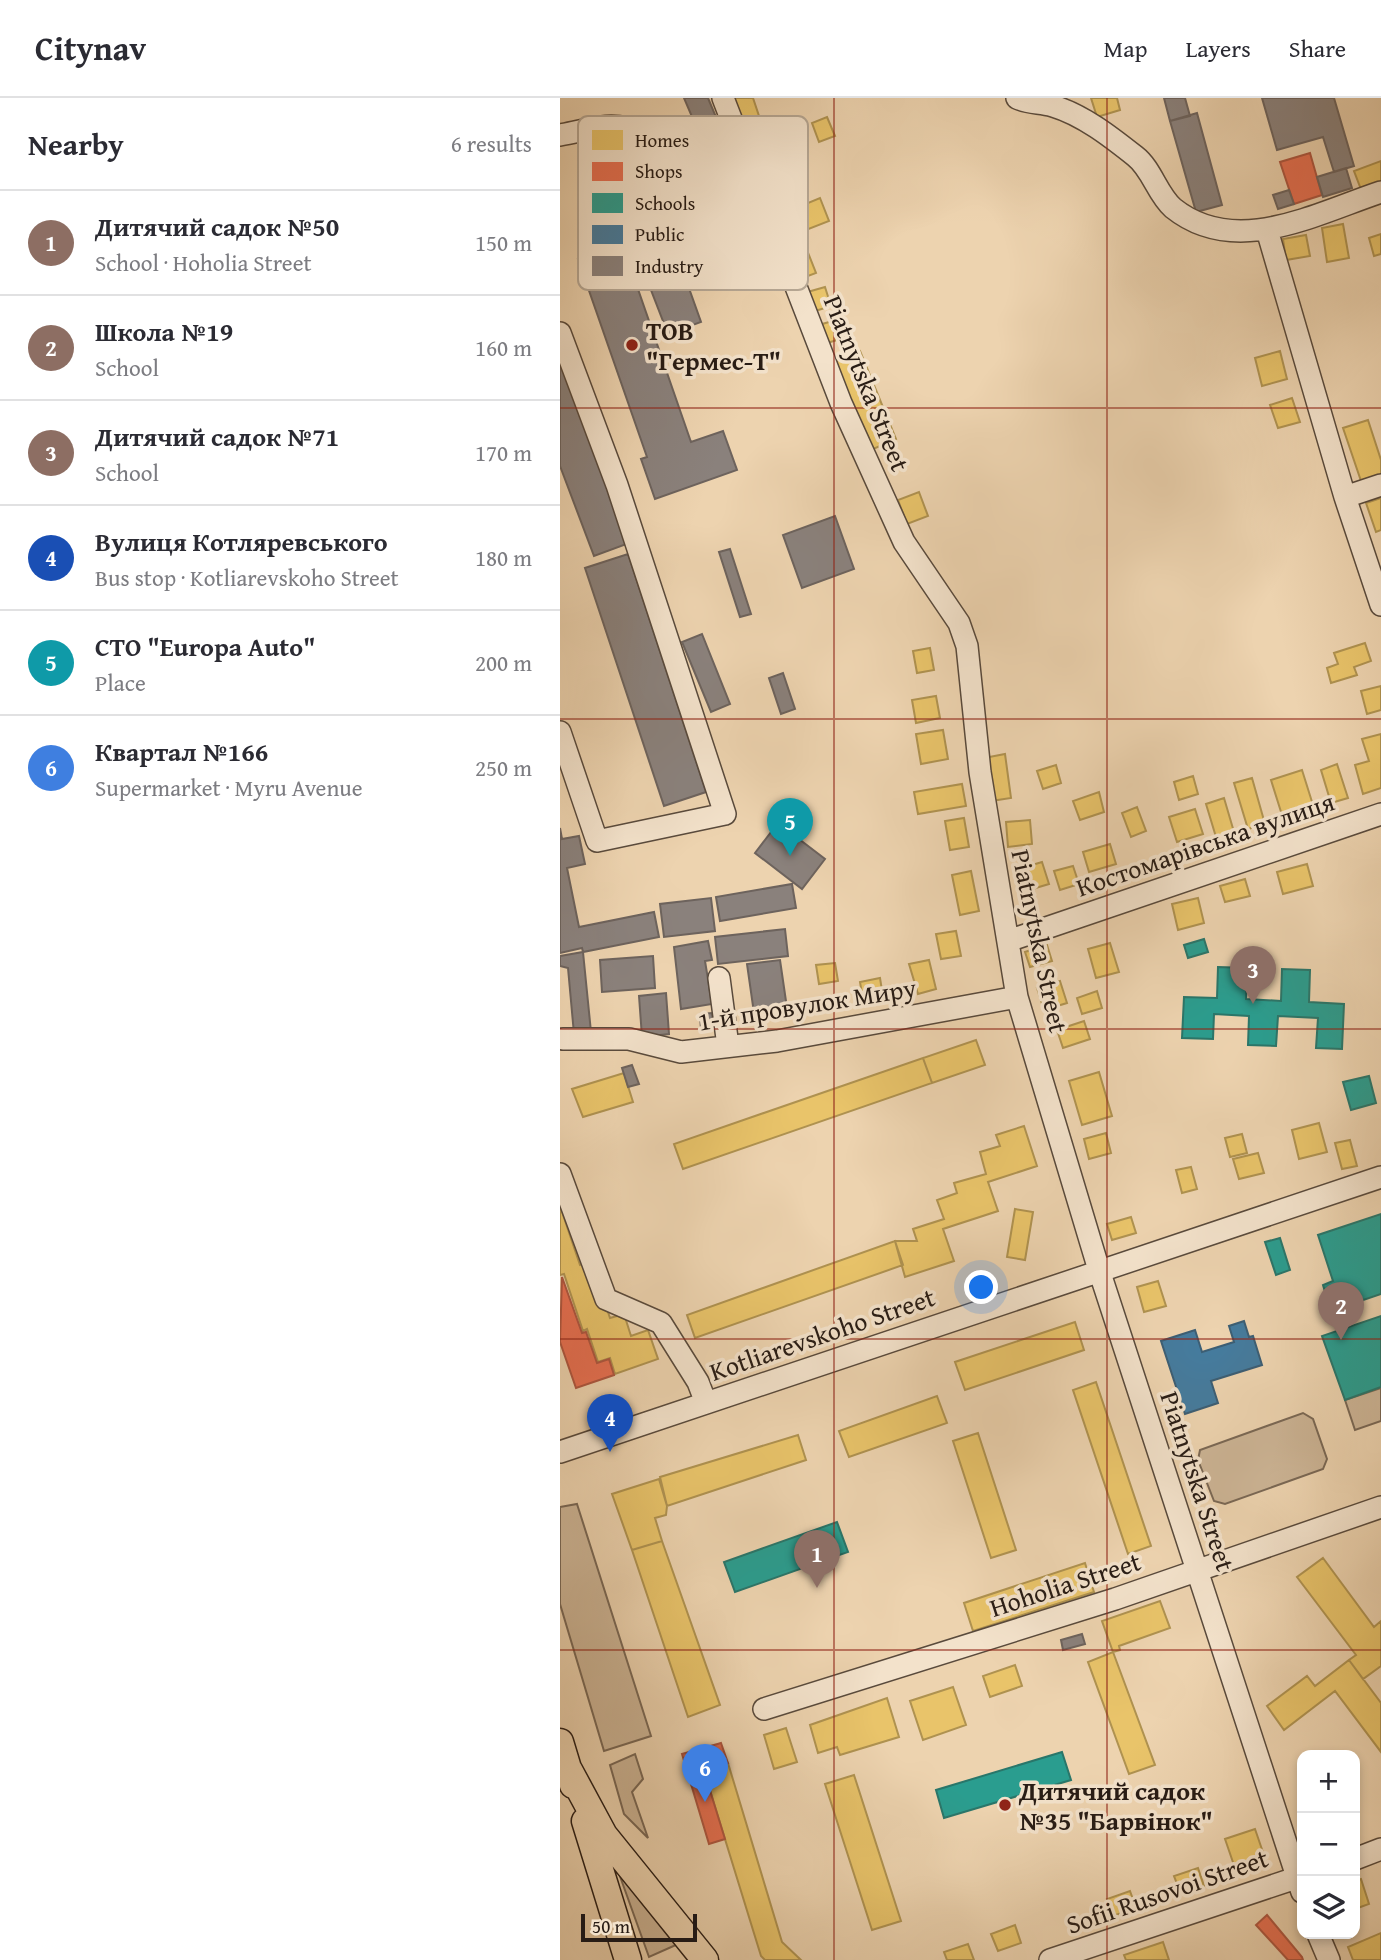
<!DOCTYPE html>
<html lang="en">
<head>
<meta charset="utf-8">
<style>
	:root { --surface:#fff; --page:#f2f2f3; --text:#2b2b33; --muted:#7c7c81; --line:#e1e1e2; --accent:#ea580c }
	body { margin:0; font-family:"Gentium Book Plus",serif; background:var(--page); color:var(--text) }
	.controls { position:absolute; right:21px; bottom:21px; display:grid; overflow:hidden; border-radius:14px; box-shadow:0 4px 10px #0003 }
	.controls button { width:63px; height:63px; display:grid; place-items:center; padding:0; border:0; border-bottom:2px solid var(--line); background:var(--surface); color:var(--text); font:35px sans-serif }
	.scale { position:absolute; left:21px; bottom:18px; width:116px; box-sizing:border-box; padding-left:7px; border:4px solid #281c15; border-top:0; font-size:19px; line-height:24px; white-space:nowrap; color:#281c15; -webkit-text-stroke:5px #f3e2cb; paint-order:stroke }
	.you { position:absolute; left:422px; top:1190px; width:24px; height:24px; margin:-18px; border:5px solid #fff; border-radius:50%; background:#1a73e8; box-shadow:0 0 0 10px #1a73e833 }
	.badge { display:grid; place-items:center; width:46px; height:46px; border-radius:50%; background:var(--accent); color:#fff; font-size:23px; font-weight:700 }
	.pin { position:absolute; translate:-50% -58px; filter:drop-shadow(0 2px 4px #0008) }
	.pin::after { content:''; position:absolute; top:37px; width:24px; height:21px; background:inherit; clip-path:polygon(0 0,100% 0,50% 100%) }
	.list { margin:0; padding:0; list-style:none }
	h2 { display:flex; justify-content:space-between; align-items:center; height:91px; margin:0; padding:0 28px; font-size:30px }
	h2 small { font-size:23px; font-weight:400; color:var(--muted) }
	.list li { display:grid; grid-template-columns:46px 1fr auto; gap:21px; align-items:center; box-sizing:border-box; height:105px; padding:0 28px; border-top:2px solid var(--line) }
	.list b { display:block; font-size:26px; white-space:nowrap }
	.list p { margin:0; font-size:23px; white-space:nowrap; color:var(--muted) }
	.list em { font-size:23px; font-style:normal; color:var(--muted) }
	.icon { flex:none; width:38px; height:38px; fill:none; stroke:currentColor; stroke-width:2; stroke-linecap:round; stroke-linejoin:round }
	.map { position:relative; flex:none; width:821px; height:1862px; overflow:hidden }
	header { display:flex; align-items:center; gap:42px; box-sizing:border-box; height:98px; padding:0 35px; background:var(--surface); border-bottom:2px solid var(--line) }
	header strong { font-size:33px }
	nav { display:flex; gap:38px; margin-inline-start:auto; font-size:24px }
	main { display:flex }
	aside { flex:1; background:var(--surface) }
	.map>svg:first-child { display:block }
	.green { fill:#ccb495; stroke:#7a6855; stroke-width:2 }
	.homes { fill:#e9c46a; stroke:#af9250; stroke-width:2 }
	.shops { fill:#e76f51; stroke:#ae563f; stroke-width:2 }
	.schools { fill:#2a9d8f; stroke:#29766a; stroke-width:2 }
	.public { fill:#457b9d; stroke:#3c5e74; stroke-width:2 }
	.industry { fill:#8a817c; stroke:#6d635d; stroke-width:2 }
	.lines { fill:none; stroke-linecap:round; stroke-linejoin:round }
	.minor-casing { stroke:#594a3c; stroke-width:24 }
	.major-casing { stroke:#281c15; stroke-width:29 }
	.minor { stroke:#f3e2cb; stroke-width:21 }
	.major { stroke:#edd3af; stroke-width:26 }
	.grid { fill:none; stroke:#8f2418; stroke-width:2; stroke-opacity:0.55 }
	.poi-dot { fill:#8f2418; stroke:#f3e2cb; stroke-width:2.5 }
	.labels { text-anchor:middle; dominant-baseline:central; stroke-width:7; stroke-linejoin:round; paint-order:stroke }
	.poi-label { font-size:26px; font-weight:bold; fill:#281c15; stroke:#f3e2cb; text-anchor:start }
	.street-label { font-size:26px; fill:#281c15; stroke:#f3e2cb }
	.key { fill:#f3e2cb; stroke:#b6a794; stroke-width:2 }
	.key-label { font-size:19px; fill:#281c15 }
</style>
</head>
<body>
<header>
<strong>Citynav</strong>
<nav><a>Map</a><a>Layers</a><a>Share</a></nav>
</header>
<main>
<aside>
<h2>Nearby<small>6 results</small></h2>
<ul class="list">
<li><span class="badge" style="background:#8d6e63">1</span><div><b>Дитячий садок №50</b><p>School · Hoholia Street</p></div><em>150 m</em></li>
<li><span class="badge" style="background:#8d6e63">2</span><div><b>Школа №19</b><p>School</p></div><em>160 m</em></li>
<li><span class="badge" style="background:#8d6e63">3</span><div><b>Дитячий садок №71</b><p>School</p></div><em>170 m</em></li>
<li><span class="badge" style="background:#1a4fb4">4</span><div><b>Вулиця Котляревського</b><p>Bus stop · Kotliarevskoho Street</p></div><em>180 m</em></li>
<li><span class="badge" style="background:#0f9aa8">5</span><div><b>СТО &quot;Europa Auto&quot;</b><p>Place</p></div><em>200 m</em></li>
<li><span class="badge" style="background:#3f7fe0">6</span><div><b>Квартал №166</b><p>Supermarket · Myru Avenue</p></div><em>250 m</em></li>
</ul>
</aside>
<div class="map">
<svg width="821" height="1862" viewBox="0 0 821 1862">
	<rect width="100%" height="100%" fill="#edd3af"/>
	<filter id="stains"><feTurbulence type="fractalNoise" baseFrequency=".00286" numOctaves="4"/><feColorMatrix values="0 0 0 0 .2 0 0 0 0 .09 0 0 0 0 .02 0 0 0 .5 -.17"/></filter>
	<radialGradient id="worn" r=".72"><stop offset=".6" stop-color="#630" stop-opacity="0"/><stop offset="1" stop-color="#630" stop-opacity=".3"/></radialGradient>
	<path class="green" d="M 821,1290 L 821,1323 L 795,1332 L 785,1302 Z
		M 743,1315 L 753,1321 L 767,1361 L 763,1371 L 665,1406 L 654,1403 L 638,1362 L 640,1352 Z
		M 17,1406 L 91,1638 L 44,1653 L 0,1506 L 0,1409 Z
		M 75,1656 L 83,1681 L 72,1694 L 88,1740 L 64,1716 L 50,1667 Z
		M 57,1770 L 118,1846 L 89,1859 Z"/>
	<path class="homes" d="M 173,0 L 193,0 L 200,21 L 183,28 Z
		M 531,0 L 557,0 L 560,12 L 537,19 Z
		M 267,19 L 275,38 L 259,44 L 252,25 Z
		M 821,63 L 821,87 L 802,94 L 794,73 Z
		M 260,100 L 269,123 L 223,141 L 214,119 Z
		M 783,126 L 789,160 L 767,164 L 762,130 Z
		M 821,136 L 821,156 L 814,158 L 809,140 Z
		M 746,137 L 750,158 L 726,162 L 723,141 Z
		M 245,147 L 256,175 L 240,181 L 229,153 Z
		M 265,189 L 271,208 L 249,215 L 244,195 Z
		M 280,221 L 284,240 L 267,245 L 262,226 Z
		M 300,253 L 336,341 L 311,352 L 274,264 Z
		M 720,253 L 727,281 L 702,288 L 695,260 Z
		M 732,300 L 740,324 L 718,330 L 710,307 Z
		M 808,322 L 821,362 L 821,377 L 801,383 L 783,330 Z
		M 359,394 L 368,418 L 347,426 L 338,402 Z
		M 821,400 L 821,432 L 816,434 L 806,405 Z
		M 805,545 L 811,563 L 794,569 L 797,577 L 771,585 L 767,570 L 778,566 L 774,555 Z
		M 370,550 L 374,572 L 357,575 L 353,553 Z
		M 821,588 L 821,612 L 807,616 L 801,593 Z
		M 376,598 L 380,620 L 356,625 L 352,602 Z
		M 383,632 L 388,661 L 361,666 L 356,636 Z
		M 821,636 L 821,690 L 803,696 L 795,667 L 809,663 L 802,641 Z
		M 445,656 L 451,700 L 431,703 L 424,660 Z
		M 777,666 L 788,700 L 771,705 L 761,672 Z
		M 496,667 L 501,685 L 483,691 L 477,673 Z
		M 742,672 L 753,707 L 722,717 L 711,682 Z
		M 633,678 L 638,696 L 619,702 L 614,684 Z
		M 692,680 L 705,726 L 688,731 L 674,685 Z
		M 402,686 L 406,708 L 358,716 L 354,694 Z
		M 539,694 L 544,714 L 520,722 L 513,703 Z
		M 664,700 L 674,734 L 656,739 L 646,706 Z
		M 577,709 L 586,733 L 571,739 L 562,715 Z
		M 635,711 L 643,736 L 617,744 L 609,719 Z
		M 404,720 L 409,749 L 390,752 L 385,723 Z
		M 470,722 L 472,746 L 448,749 L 446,724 Z
		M 550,746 L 556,766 L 529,774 L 523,754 Z
		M 482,764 L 489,786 L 469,792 L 462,770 Z
		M 747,766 L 753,788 L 723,796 L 717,774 Z
		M 513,768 L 519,786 L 500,792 L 494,773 Z
		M 411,773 L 419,813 L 400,817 L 392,777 Z
		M 685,781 L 690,798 L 665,804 L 660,788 Z
		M 638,800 L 644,825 L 618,832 L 612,806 Z
		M 396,833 L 401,858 L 381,861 L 376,836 Z
		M 550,845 L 559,874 L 536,880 L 528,851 Z
		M 487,847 L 492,863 L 470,869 L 465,854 Z
		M 369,862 L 376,891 L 358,896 L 349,866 Z
		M 275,865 L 278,883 L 259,886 L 256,867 Z
		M 320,880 L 324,905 L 304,908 L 300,884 Z
		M 500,883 L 507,905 L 484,912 L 477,890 Z
		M 537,893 L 542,910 L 522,916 L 517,900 Z
		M 524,923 L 530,941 L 503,950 L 497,932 Z
		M 416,942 L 425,967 L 372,985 L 363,960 Z
		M 363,960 L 372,985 L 123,1071 L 114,1046 Z
		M 539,974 L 552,1018 L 522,1027 L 509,983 Z
		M 64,975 L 73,1004 L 23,1019 L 12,991 Z
		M 759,1025 L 767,1054 L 739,1061 L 732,1032 Z
		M 464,1028 L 477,1068 L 428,1084 L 438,1113 L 383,1131 L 394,1163 L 345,1179 L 335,1143 L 357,1143 L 353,1131 L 384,1121 L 377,1102 L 397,1095 L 394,1085 L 426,1076 L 420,1054 L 440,1048 L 436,1037 Z
		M 546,1035 L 551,1055 L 529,1061 L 524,1041 Z
		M 682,1036 L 687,1055 L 670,1059 L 665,1040 Z
		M 790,1042 L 797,1068 L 782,1071 L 775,1045 Z
		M 698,1055 L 704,1075 L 679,1081 L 673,1061 Z
		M 631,1069 L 637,1091 L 622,1095 L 616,1072 Z
		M 0,1108 L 20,1167 L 31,1163 L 50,1220 L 64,1216 L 71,1238 L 88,1232 L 98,1261 L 55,1276 L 50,1260 L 38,1264 L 27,1231 L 23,1233 L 4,1176 L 0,1177 Z
		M 455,1111 L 473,1114 L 465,1162 L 447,1159 Z
		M 571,1119 L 576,1135 L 552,1142 L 547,1126 Z
		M 335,1143 L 343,1167 L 135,1240 L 127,1217 Z
		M 598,1183 L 606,1208 L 584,1214 L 577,1189 Z
		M 515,1224 L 524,1252 L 405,1292 L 395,1264 Z
		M 536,1284 L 591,1448 L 568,1456 L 513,1292 Z
		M 377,1298 L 387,1325 L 289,1359 L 279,1333 Z
		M 418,1335 L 456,1452 L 431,1460 L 393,1343 Z
		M 238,1337 L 246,1362 L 107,1408 L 100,1379 Z
		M 99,1381 L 107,1408 L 106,1417 L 95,1420 L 102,1443 L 72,1452 L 52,1396 Z
		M 102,1443 L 160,1607 L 128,1619 L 72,1452 Z
		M 763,1460 L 814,1529 L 821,1523 L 821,1568 L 803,1581 L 789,1562 L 796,1557 L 737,1479 Z
		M 525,1465 L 534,1494 L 413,1533 L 404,1505 Z
		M 600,1503 L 610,1530 L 559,1548 L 560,1552 L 553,1554 L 542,1523 Z
		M 553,1554 L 595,1667 L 569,1676 L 528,1564 Z
		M 789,1562 L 821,1605 L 821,1654 L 775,1593 L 724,1632 L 707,1608 L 747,1578 L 755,1588 Z
		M 455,1567 L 462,1588 L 430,1599 L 423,1578 Z
		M 393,1589 L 406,1627 L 363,1642 L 350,1603 Z
		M 327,1600 L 339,1639 L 280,1657 L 277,1649 L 258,1655 L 250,1627 Z
		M 226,1630 L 237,1664 L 214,1671 L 204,1637 Z
		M 168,1665 L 222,1844 L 241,1862 L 205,1862 L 201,1858 L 144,1673 Z
		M 294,1677 L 341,1823 L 312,1832 L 265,1686 Z
		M 695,1731 L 707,1766 L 677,1776 L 665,1741 Z
		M 638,1770 L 644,1788 L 621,1796 L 614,1778 Z
		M 801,1781 L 809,1806 L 795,1811 L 795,1783 Z
		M 570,1793 L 576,1810 L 553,1818 L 547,1801 Z
		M 455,1827 L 461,1845 L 438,1853 L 431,1836 Z
		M 821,1835 L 821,1862 L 793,1862 L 788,1849 Z
		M 603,1844 L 609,1862 L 566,1862 L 564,1857 Z
		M 408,1846 L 414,1862 L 387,1862 L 384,1854 Z"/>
	<path class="shops" d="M 750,55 L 762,97 L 734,106 L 720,64 Z
		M 2,1179 L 22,1235 L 26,1234 L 37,1265 L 49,1261 L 54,1277 L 16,1290 L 0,1244 Z
		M 161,1645 L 168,1665 L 144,1673 L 165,1741 L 149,1746 L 122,1656 Z
		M 707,1817 L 742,1859 L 743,1862 L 728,1862 L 696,1827 Z"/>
	<path class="schools" d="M 644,841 L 648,854 L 628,860 L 624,847 Z
		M 658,869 L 687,870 L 686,901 L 721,903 L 722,871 L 750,872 L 749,904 L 784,906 L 782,951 L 756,950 L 758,920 L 718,918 L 716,948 L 688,947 L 689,918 L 654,916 L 653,941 L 622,940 L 624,899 L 657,900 Z
		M 809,978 L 816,1005 L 791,1012 L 783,984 Z
		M 821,1116 L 821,1196 L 771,1213 L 763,1187 L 773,1183 L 758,1137 Z
		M 720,1140 L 730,1172 L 716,1177 L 705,1144 Z
		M 821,1218 L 821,1289 L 785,1302 L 762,1238 Z
		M 277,1424 L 288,1454 L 175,1494 L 164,1464 Z
		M 502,1654 L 511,1682 L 384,1720 L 376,1692 Z"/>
	<path class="public" d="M 684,1223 L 689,1239 L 693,1238 L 702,1267 L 651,1283 L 658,1305 L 625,1316 L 601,1243 L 635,1232 L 642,1254 L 674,1244 L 669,1228 Z"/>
	<path class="industry" d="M 124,0 L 148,0 L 164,38 L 144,47 Z
		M 604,0 L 625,0 L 630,18 L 610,23 Z
		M 702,0 L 774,0 L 794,68 L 774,74 L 763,39 L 717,52 Z
		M 637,15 L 662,107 L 636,114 L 610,23 Z
		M 786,70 L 792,90 L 763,99 L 757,79 Z
		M 729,92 L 734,106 L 718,111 L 713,97 Z
		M 62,145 L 131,344 L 163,333 L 177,372 L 95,401 L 81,361 L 87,359 L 18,161 Z
		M 125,179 L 141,224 L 108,236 L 91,192 Z
		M 0,253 L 72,444 L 34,458 L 0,368 Z
		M 275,418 L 294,471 L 242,490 L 223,437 Z
		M 170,451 L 191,516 L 180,519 L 159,454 Z
		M 68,456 L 146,694 L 104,708 L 25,470 Z
		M 142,536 L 170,606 L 151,614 L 122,544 Z
		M 223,575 L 235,611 L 221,616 L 209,580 Z
		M 218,725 L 265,761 L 242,791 L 195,755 Z
		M 0,730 L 2,741 L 19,738 L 25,766 L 7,770 L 19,829 L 94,814 L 99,839 L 23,854 L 22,850 L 0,855 Z
		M 232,786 L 236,810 L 160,823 L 156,799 Z
		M 151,800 L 155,833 L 104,839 L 100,806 Z
		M 225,831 L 228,858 L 158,866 L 155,839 Z
		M 148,843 L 152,862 L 145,863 L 152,906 L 121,911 L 114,849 Z
		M 23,854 L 31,934 L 14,936 L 8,870 L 0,868 L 0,858 Z
		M 93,858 L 95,890 L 42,894 L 40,862 Z
		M 220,862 L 228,917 L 195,922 L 187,866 Z
		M 106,895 L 109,936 L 82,939 L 79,898 Z
		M 152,915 L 154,931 L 141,932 L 140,916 Z
		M 72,967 L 79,986 L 68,989 L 62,970 Z
		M 522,1536 L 525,1546 L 503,1552 L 501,1542 Z"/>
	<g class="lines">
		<defs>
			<path id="minor" d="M 163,0 L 281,305 L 344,444 L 399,525 L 407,548 L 420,674 L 457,899 L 539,1172 L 742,1794
				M 457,0 C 469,6 480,4 493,8 C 523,17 551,39 575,58 C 592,71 597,96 613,110 C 675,160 755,116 821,94
				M 0,37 C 43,29 64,17 98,51
				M 707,132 L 785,399 L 821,507
				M 0,235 L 57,387 L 165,716 L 37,743 L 0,634
				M 785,399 L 821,387
				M 448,843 L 821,716
				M 159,880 L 168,948
				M 3,941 L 69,941 L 121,954 L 217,943 L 457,899
				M 0,1076 L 46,1201 L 101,1225 L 138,1284 L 146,1305
				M 0,1354 L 821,1079
				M 204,1611 L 555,1501 L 821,1409
				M 795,1761 L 821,1751
				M 758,1836 L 769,1862
				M 490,1862 L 742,1778"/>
			<path id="major" d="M 0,1644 L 13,1687
				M 9,1672 L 44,1737 L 145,1862
				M 25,1723 L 68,1862"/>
		</defs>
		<use href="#minor" class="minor-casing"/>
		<use href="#major" class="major-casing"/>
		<use href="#minor" class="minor"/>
		<use href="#major" class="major"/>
	</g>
	<path class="grid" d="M 274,0 L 274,1862M 547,0 L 547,1862M 0,310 L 821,310M 0,621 L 821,621M 0,931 L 821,931M 0,1241 L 821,1241M 0,1552 L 821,1552"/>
	<g class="poi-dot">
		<circle cx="72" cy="247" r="7"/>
		<circle cx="445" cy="1707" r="7"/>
	</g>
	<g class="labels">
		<g class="poi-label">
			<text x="86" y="232">ТОВ<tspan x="86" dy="30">"Гермес-Т"</tspan></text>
			<text x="459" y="1692">Дитячий садок<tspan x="459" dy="30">№35 "Барвінок"</tspan></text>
		</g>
		<g class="street-label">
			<text transform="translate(307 285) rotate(68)">Piatnytska Street</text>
			<text transform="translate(645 746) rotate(-19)">Костомарівська вулиця</text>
			<text transform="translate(480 843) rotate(78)">Piatnytska Street</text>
			<text transform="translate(247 906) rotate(-9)">1-й провулок Миру</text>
			<text transform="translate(262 1236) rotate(-19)">Kotliarevskoho Street</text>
			<text transform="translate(638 1383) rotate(72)">Piatnytska Street</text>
			<text transform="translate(505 1486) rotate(-18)">Hoholia Street</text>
			<text transform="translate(607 1793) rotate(-19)">Sofii Rusovoi Street</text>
		</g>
	</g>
	<rect x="18" y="18" width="230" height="174" rx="10" class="key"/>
	<rect x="32" y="32" width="31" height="20" fill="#e9c46a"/>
	<rect x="32" y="64" width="31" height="19" fill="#e76f51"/>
	<rect x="32" y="95" width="31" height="20" fill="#2a9d8f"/>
	<rect x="32" y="127" width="31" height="19" fill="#457b9d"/>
	<rect x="32" y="158" width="31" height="20" fill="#8a817c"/>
	<g class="key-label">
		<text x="75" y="49">Homes</text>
		<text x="75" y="80">Shops</text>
		<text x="75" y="112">Schools</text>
		<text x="75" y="143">Public</text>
		<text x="75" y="175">Industry</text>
	</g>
	<rect width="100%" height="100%" filter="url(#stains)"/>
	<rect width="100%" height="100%" fill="url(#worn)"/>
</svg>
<div class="controls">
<button>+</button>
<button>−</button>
<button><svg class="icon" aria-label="layers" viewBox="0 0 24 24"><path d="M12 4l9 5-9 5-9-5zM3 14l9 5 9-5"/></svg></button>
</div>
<div class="scale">50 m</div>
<div class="you"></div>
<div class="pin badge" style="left:257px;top:1490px;background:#8d6e63">1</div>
<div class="pin badge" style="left:781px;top:1242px;background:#8d6e63">2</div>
<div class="pin badge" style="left:693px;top:906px;background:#8d6e63">3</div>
<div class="pin badge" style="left:50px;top:1354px;background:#1a4fb4">4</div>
<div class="pin badge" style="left:230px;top:758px;background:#0f9aa8">5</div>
<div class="pin badge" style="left:145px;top:1704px;background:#3f7fe0">6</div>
</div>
</main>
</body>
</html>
